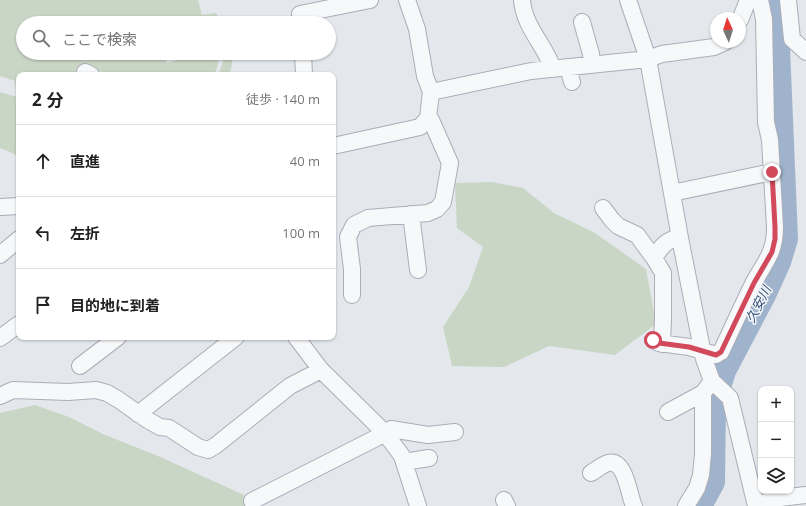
<!DOCTYPE html>
<html lang="ja">
<head>
<meta charset="utf-8">
<style>
	:root { --surface:#fff; --page:#f2f2f2; --text:#222; --muted:#767676; --line:#e0e0e0 }
	body { margin:0; font-family:"Open Sans","Noto Sans JP",sans-serif; background:var(--page); color:var(--text) }
	.controls { position:absolute; right:12px; bottom:12px; display:grid; overflow:hidden; border-radius:8px; box-shadow:0 1px 3px #0004 }
	.controls button { width:36px; height:36px; display:grid; place-items:center; padding:0; border:0; border-bottom:1px solid var(--line); background:var(--surface); color:var(--text); font:20px sans-serif }
	.compass { position:absolute; left:710px; top:12px; width:36px; height:36px; border-radius:50%; background:var(--surface); box-shadow:0 1px 3px #0004; rotate:356deg }
	.stop { position:absolute; width:12px; height:12px; margin:-9px; border:3px solid #d1495b; border-radius:50%; background:#fff }
	.stop.end { background:#d1495b; border-color:#fff; box-shadow:0 1px 4px #0008 }
	.list { margin:0; padding:0; list-style:none }
	h2 { display:flex; justify-content:space-between; align-items:center; height:52px; margin:0; padding:0 16px; font-size:17px }
	h2 small { font-size:13px; font-weight:400; color:var(--muted) }
	.list li { display:grid; grid-template-columns:26px 1fr auto; gap:12px; align-items:center; box-sizing:border-box; height:72px; padding:0 16px; border-top:1px solid var(--line) }
	.list b { display:block; font-size:15px; white-space:nowrap }
	.list em { font-size:13px; font-style:normal; color:var(--muted) }
	.icon { flex:none; width:22px; height:22px; fill:none; stroke:currentColor; stroke-width:2; stroke-linecap:round; stroke-linejoin:round }
	.map { position:relative; flex:none; width:806px; height:506px; overflow:hidden }
	.search { position:absolute; background:var(--surface); box-shadow:0 1px 3px #0004; left:16px; top:16px; width:320px; height:44px; display:flex; align-items:center; gap:10px; box-sizing:border-box; padding:0 14px; border-radius:22px; color:var(--muted); font-size:15px }
	.panel { position:absolute; background:var(--surface); box-shadow:0 1px 3px #0004; left:16px; top:72px; width:320px; height:268px; border-radius:8px }
	.map>svg:first-child { display:block }
	.green { fill:#c9d6c5 }
	.lines { fill:none; stroke-linecap:round; stroke-linejoin:round }
	.river { stroke:#9fb4cc; stroke-width:24 }
	.minor-casing { stroke:#a9aeb7; stroke-width:18 }
	.minor { stroke:#f7f8fa; stroke-width:16 }
	.route { stroke:#d1495b; stroke-width:5 }
	.labels { text-anchor:middle; dominant-baseline:central; stroke-width:3; stroke-linejoin:round; paint-order:stroke }
	.water-label { font-size:13px; font-style:italic; fill:#34527a; stroke:#f4f6f9 }
</style>
</head>
<body>
<div class="map">
<svg width="806" height="506" viewBox="0 0 806 506">
	<rect width="100%" height="100%" fill="#e4e7ec"/>
	<path class="green" d="M 0,0 L 198,0 L 202,15 L 216,13 L 222,23 L 23,23 L 23,53 L 164,53 L 167,63 L 180,59 L 186,53 L 219,53 L 220,56 L 215,75 L 125,75 L 121,72 L 102,72 L 89,68 L 86,75 L 19,75 L 19,156 L 0,148 L 0,92 L 17,97 L 15,81 L 0,76 Z
		M 222,53 L 231,53 C 233,61 232,67 229,75 L 218,75 L 223,62 Z
		M 492,182 L 523,188 L 554,213 L 595,233 L 646,269 L 656,324 L 615,355 L 549,346 L 504,367 L 452,366 L 443,327 L 469,287 L 483,247 L 457,228 L 455,183 Z
		M 35,405 L 69,417 L 105,435 L 158,456 L 244,495 L 251,506 L 0,506 L 0,413 Z"/>
	<g class="lines">
		<path class="river" d="M 700,506 L 713,482 L 714,403 L 724,371 L 764,295 L 779,262 L 786,239 L 776,0"/>
		<defs>
			<path id="minor" d="M 522,0 C 524,27 545,45 553,69
				M 628,0 L 648,59 L 680,238 L 704,359 L 712,381 L 730,398 L 756,506
				M 788,0 L 792,39 L 806,52
				M 300,14 L 370,0
				M 740,20 L 748,0
				M 582,22 L 591,54 L 592,64
				M 303,53 L 304,75
				M 568,67 L 572,82
				M 85,72 L 91,75
				M 431,92 L 531,71 L 648,59 L 662,54 L 714,47 L 725,42
				M 333,146 L 420,127 L 428,118 L 431,92 L 425,76 L 417,29 L 407,0
				M 672,193 L 772,172
				M 0,207 L 19,206
				M 603,208 L 612,220 L 618,226 L 637,235 L 654,258 C 661,247 666,239 680,238
				M 411,214 L 418,270
				M 0,255 L 19,239
				M 654,258 L 663,273 L 663,319 L 662,344
				M 352,295 L 352,269 L 348,237 L 354,225 L 368,218 L 428,213 L 437,209 L 443,202 L 450,163 L 431,120 L 428,118
				M 296,337 L 321,370 L 385,433 L 402,456 L 418,506
				M 0,338 L 19,324
				M 653,340 L 659,343 L 689,347 L 716,355 L 721,352 C 732,329 742,306 753,284 C 765,261 775,254 775,227 L 770,140 L 766,122 L 764,19 L 760,0
				M 80,366 L 118,337
				M 0,396 L 13,390 L 68,392 L 96,390 L 107,393 L 119,400 L 146,419 L 160,427 L 169,428 L 198,447 L 208,450 L 215,446 L 290,386 L 321,370
				M 668,412 L 703,393
				M 138,414 L 236,337
				M 404,462 L 429,458
				M 591,473 C 596,470 602,465 608,463 C 626,458 629,497 634,506
				M 504,500 L 507,506
				M 252,501 L 376,438 L 391,429 L 428,435 L 455,432
				M 756,505 L 780,498 L 806,495
				M 686,506 L 697,488 L 701,475 L 703,454 L 703,393 L 712,381"/>
		</defs>
		<use href="#minor" class="minor-casing"/>
		<use href="#minor" class="minor"/>
	</g>
	<g class="lines">
		<path class="route" d="M 653,340 L 659,343 L 689,347 L 716,355 L 721,352 L 754,283 L 772,252 L 775,239 L 775,227 L 772,172"/>
	</g>
	<g class="labels">
		<g class="water-label">
			<text transform="translate(758 304) rotate(-63)">久安川</text>
		</g>
	</g>
</svg>
<div class="controls">
<button>+</button>
<button>−</button>
<button><svg class="icon" aria-label="layers" viewBox="0 0 24 24"><path d="M12 4l9 5-9 5-9-5zM3 14l9 5 9-5"/></svg></button>
</div>
<svg class="compass" viewBox="-18 -18 36 36"><path d="M0-13l5 13h-10z" fill="#e53935"/><path d="M0 13l5-13h-10z" fill="#767676"/></svg>
<div class="stop" style="left:653px;top:340px"></div>
<div class="stop end" style="left:772px;top:172px"></div>
<div class="search"><svg class="icon" aria-label="search" viewBox="0 0 24 24"><circle cx="10" cy="10" r="6"/><path d="M15 15l6 6"/></svg>ここで検索</div>
<section class="panel">
<h2>2 分<small>徒歩 · 140 m</small></h2>
<ul class="list">
<li><svg class="icon" aria-label="ahead" viewBox="0 0 24 24"><path d="M12 20V5M6 11l6-6 6 6"/></svg><div><b>直進</b></div><em>40 m</em></li>
<li><svg class="icon" aria-label="left" viewBox="0 0 24 24"><path d="M17 20v-9H6M10 6l-5 5 5 5"/></svg><div><b>左折</b></div><em>100 m</em></li>
<li><svg class="icon" aria-label="arrive" viewBox="0 0 24 24"><path d="M6 21V4h12l-3 4 3 4H6"/></svg><div><b>目的地に到着</b></div></li>
</ul>
</section>
</div>
</body>
</html>
